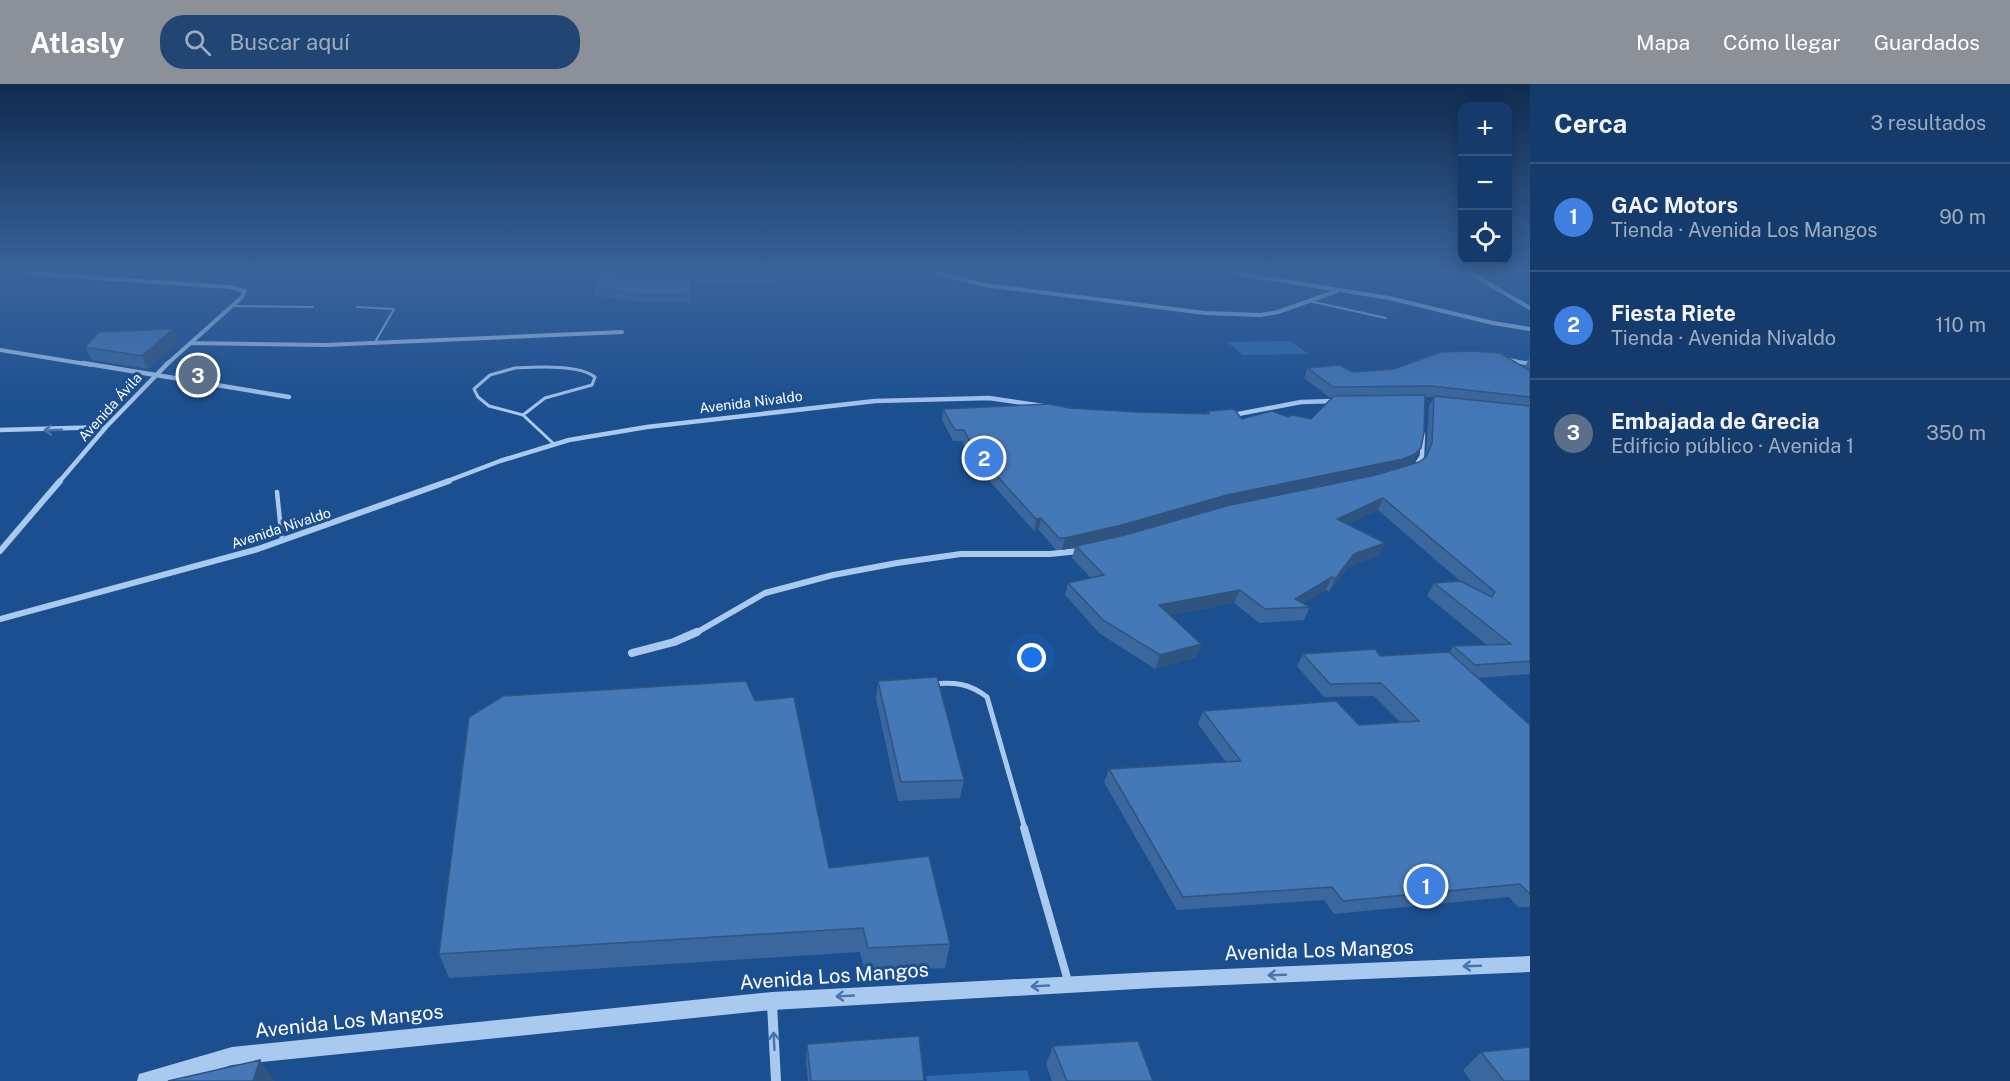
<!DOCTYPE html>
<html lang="es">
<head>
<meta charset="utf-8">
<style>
	:root { --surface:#143b6b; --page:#214673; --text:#f1f3f6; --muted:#9dadc1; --line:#33557e; --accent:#8c9099 }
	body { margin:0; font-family:"Public Sans",sans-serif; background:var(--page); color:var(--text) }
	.controls { position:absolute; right:18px; top:18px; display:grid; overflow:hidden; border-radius:12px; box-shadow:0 3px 15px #0003 }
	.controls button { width:54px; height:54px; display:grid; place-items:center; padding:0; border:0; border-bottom:2px solid var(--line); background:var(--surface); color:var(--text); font:30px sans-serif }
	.you { position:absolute; left:1032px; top:574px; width:21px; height:21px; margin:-15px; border:4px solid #fff; border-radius:50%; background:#1a73e8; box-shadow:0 0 0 9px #1a73e833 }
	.badge { display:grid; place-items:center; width:39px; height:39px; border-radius:50%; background:var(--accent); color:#fff; font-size:20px; font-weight:700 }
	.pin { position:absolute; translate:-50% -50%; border:3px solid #fff; box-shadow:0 2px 6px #0006 }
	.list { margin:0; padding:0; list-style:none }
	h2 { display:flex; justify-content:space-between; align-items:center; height:78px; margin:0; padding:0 24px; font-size:26px }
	h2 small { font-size:20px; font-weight:400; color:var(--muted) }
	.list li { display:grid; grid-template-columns:39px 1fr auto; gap:18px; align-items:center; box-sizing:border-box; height:108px; padding:0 24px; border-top:2px solid var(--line) }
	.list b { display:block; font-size:22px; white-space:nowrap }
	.list p { margin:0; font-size:20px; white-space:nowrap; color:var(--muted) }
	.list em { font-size:20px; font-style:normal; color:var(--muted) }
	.icon { flex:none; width:33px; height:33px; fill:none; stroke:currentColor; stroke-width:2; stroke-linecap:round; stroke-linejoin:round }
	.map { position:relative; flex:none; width:1530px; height:997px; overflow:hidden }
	header { display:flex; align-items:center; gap:36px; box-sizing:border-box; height:84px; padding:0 30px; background:var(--accent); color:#fff }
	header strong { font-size:28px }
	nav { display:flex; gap:33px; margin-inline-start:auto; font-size:21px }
	.search { width:420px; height:54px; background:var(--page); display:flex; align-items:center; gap:15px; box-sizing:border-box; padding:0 21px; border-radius:24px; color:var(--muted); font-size:22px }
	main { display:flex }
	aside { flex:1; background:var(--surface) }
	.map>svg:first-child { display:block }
	.green { fill:#2e69ad }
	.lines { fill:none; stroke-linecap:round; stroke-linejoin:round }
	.service-far4 { stroke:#a9c9ee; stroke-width:2 }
	.service-far3 { stroke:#a9c9ee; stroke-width:3 }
	.service-far2 { stroke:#a9c9ee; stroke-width:4.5 }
	.service-far1 { stroke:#a9c9ee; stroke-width:5 }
	.service { stroke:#a9c9ee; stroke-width:8 }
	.minor-far4 { stroke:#a9c9ee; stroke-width:4 }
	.minor-far3 { stroke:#a9c9ee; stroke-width:4.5 }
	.minor-far2 { stroke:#a9c9ee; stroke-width:6 }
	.minor-far1 { stroke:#a9c9ee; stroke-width:8 }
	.minor { stroke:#a9c9ee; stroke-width:10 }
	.tertiary { fill:#a9c9ee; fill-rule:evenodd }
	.wall { fill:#3a679d; fill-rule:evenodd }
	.shaded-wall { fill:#305480 }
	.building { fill:#4478b7; stroke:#305480; stroke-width:1.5 }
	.oneway { stroke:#4674ac }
	.labels { text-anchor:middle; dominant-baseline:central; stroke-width:6; stroke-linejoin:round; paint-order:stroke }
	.far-street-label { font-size:14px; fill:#fff; stroke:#1b4f8f }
	.near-street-label { font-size:20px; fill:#fff; stroke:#1b4f8f }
</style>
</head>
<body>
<header>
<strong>Atlasly</strong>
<div class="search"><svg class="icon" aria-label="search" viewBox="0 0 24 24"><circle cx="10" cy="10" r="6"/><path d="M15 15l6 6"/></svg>Buscar aquí</div>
<nav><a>Mapa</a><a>Cómo llegar</a><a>Guardados</a></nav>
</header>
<main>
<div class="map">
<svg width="1530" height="997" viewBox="0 0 1530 997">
	<rect width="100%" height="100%" fill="#1b4f8f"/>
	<path class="green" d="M 615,189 L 955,189 L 939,194 L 920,190 L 893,194 L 813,193 L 760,199 L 679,197 Z
		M 1290,257 L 1309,270 L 1243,271 L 1227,258 Z
		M 1027,986 L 1030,997 L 927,997 L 926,992 Z"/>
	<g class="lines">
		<path class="service-far4" d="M 1309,217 L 1386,234
			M 232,222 L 313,223
			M 357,223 L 394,225 L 374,260"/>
		<path class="service-far3" d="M 515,284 C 536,283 579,280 595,293 L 592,301 L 545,314 L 523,331 L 489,322 L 478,313 L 474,305 L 490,291 Z
			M 523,331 L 554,360"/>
		<path class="service-far2" d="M 277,408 L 282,457"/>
		<path class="service-far1" d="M 932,600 C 954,598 969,599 987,613 L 1025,745"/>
		<path class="service" d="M 1024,744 L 1068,897"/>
		<path class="minor-far4" d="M 23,189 L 230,203 L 245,207 L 242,213 L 166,281
			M 936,189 L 985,201 L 1205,229 L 1261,231 L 1278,228 L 1337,207
			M 1234,189 L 1389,214 L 1493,239 L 1530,245
			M 1470,189 L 1530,224
			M 190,259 L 325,261 L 622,248
			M 0,266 L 92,281
			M 1504,275 L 1530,280"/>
		<path class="minor-far3" d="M 83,279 L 289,313
			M 1527,279 L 1530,280
			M 1233,331 L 1301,318 L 1335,317
			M 0,346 L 106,343
			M 1415,383 L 1422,372 L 1423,350
			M 59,398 L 106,343 L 168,279
			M 445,398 L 500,377 L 569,356 L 647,343 L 875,317 L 989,314 L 1043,322"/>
		<path class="minor-far2" d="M 0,467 L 60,397
			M 0,535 L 258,465 L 449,397
			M 694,550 L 765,509 L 833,491 L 897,479 L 961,470 L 1050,470 L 1079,467"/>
		<path class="minor-far1" d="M 632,569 L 674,558 L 697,548"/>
		<path class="minor" d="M 772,920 L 776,997"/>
		<path class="tertiary" d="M 1530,872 L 1530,888 L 1154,904 L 772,926 L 232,981 L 178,997 L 137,997 L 139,990 L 146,988 L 232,963 L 772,908 L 1154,888 Z"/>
	</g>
	<path class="wall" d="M 691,196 L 691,219 L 641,218 L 595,211 L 594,203 Z
		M 178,257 L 148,285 L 92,276 L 85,263 Z
		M 1530,273 L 1530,590 L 1478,594 L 1530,641 L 1530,823 L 1518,823 L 1509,813 L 1334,830 L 1324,816 L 1177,826 L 1104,698 L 1109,685 L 1226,678 L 1198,640 L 1203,627 L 1359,641 L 1400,638 L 1374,612 L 1324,613 L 1297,582 L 1303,570 L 1380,572 L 1450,568 L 1453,562 L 1487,561 L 1427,512 L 1434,499 L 1460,497 L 1378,426 L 1347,440 L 1385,459 L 1379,472 L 1348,483 L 1329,508 L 1326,506 L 1303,519 L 1310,523 L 1304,536 L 1259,539 L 1234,519 L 1170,531 L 1201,560 L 1196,573 L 1155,585 L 1099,549 L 1065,511 L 1068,499 L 1091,494 L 1072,474 L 1075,463 L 1062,466 L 1056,466 L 1039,446 L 1034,447 L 978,384 L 976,385 L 962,357 L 953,357 L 942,336 L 943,325 L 1069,324 L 1138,328 L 1206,330 L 1208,327 L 1242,335 L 1288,333 L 1311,335 L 1333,313 L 1329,313 L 1304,294 L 1308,284 L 1353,288 L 1524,284 ZM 1425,313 L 1434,313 L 1429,322 L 1426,370 L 1425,374 L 1419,378 L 1410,380 L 1415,375 Z
		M 878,597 L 964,696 L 960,714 L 898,717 L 876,615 Z
		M 829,784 L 950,860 L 945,884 L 865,888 L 860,868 L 449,894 L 439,870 Z
		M 807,960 L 924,997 L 808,997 L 806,978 Z
		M 1053,962 L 1153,997 L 1052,997 L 1046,980 Z
		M 1481,968 L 1530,997 L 1471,997 L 1463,986 Z"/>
	<path class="shaded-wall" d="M 173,245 L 178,257 L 148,285 L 142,272 Z
		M 1421,364 L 1415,375 L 1409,381 L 1397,386 L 1062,466 L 1065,454 L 1227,411 Z
		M 1383,414 L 1378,426 L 1332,448 L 1337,435 Z
		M 1041,434 L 1039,446 L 1034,447 L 1036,435 Z
		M 1385,459 L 1379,472 L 1348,483 L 1329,508 L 1335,495 L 1354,470 Z
		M 1332,493 L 1326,506 L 1295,524 L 1295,515 Z
		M 1240,506 L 1234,519 L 1155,534 L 1159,521 Z
		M 1201,560 L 1196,573 L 1155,585 L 1160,571 Z
		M 260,976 L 275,997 L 253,997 Z"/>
	<path class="building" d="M 595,190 L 691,196 L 690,212 L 641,211 L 594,203 Z
		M 173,245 L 142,272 L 85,263 L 99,248 Z
		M 1474,267 L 1500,269 L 1530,287 L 1530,313 L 1431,302 L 1333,303 L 1308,284 L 1339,281 L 1353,288 L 1394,285 L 1441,268 Z
		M 1425,311 L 1424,349 L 1421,364 L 1415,370 L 1403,375 L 1227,411 L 1122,441 L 1065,454 L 1059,454 L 1041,434 L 1036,435 L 980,373 L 978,373 L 964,346 L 955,346 L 943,325 L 1049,320 L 1069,324 L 1138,328 L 1209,330 L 1208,327 L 1234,325 L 1242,335 L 1272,327 L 1288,333 L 1293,331 L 1311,335 L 1334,312 Z
		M 1434,312 L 1530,322 L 1530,577 L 1475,581 L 1453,562 L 1511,560 L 1434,499 L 1460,497 L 1492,513 L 1495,508 L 1383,414 L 1337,435 L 1385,459 L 1354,470 L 1335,495 L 1332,493 L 1295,515 L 1310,523 L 1265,525 L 1240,506 L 1159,521 L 1201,560 L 1160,571 L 1103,536 L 1068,499 L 1104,491 L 1076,462 L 1125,451 L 1230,421 L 1376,391 L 1419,378 L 1426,373 L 1432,359 Z
		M 1375,565 L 1380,572 L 1449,568 L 1530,641 L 1530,810 L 1520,800 L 1343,817 L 1332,803 L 1183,813 L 1109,685 L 1241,677 L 1203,627 L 1336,617 L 1359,641 L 1419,637 L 1381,599 L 1330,600 L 1303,570 Z
		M 937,593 L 964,696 L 901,698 L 878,597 Z
		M 746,597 L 755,617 L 794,613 L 829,784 L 929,772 L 950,860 L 868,864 L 863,844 L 439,870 L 469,633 L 503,612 Z
		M 919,952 L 924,997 L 811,997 L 807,960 Z
		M 1138,957 L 1153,997 L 1067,997 L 1053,962 Z
		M 1530,963 L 1530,997 L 1504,997 L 1481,968 Z
		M 260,976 L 253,997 L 168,997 Z"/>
	<defs><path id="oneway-shaft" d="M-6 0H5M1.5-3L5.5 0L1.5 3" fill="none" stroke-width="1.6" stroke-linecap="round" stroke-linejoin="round" transform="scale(1.5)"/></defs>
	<g class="oneway">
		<use href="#oneway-shaft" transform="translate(53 346) rotate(178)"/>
		<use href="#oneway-shaft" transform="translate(1472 882) rotate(178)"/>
		<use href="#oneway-shaft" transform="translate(1277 891) rotate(178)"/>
		<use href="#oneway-shaft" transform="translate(1040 902) rotate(177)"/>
		<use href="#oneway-shaft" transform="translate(845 912) rotate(177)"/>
		<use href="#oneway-shaft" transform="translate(774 957) rotate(-93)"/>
	</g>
	<linearGradient id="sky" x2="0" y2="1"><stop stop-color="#0f2b4f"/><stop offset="0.57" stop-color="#39639b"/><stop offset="1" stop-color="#39639b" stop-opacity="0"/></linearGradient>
	<rect width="1530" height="329" fill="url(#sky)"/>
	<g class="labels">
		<g class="far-street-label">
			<text transform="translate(751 318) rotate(-7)">Avenida Nivaldo</text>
			<text transform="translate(110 323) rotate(-48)">Avenida Ávila</text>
			<text transform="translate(281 444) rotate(-18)">Avenida Nivaldo</text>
		</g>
		<g class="near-street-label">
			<text transform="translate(1319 866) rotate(-2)">Avenida Los Mangos</text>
			<text transform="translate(834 892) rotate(-4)">Avenida Los Mangos</text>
			<text transform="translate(349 937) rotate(-6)">Avenida Los Mangos</text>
		</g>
	</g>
</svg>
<div class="controls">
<button>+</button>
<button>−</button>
<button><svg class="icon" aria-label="locate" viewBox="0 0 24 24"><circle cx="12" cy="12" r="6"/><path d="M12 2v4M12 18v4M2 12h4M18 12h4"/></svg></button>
</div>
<div class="you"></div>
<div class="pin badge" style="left:1426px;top:802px;background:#3f7fe0">1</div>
<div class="pin badge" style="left:984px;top:374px;background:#3f7fe0">2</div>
<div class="pin badge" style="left:198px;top:291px;background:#5c6f8a">3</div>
</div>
<aside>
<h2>Cerca<small>3 resultados</small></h2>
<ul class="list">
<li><span class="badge" style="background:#3f7fe0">1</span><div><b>GAC Motors</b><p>Tienda · Avenida Los Mangos</p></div><em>90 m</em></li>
<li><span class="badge" style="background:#3f7fe0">2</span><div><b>Fiesta Riete</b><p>Tienda · Avenida Nivaldo</p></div><em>110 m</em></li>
<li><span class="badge" style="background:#5c6f8a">3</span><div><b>Embajada de Grecia</b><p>Edificio público · Avenida 1</p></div><em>350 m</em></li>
</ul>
</aside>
</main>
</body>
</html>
